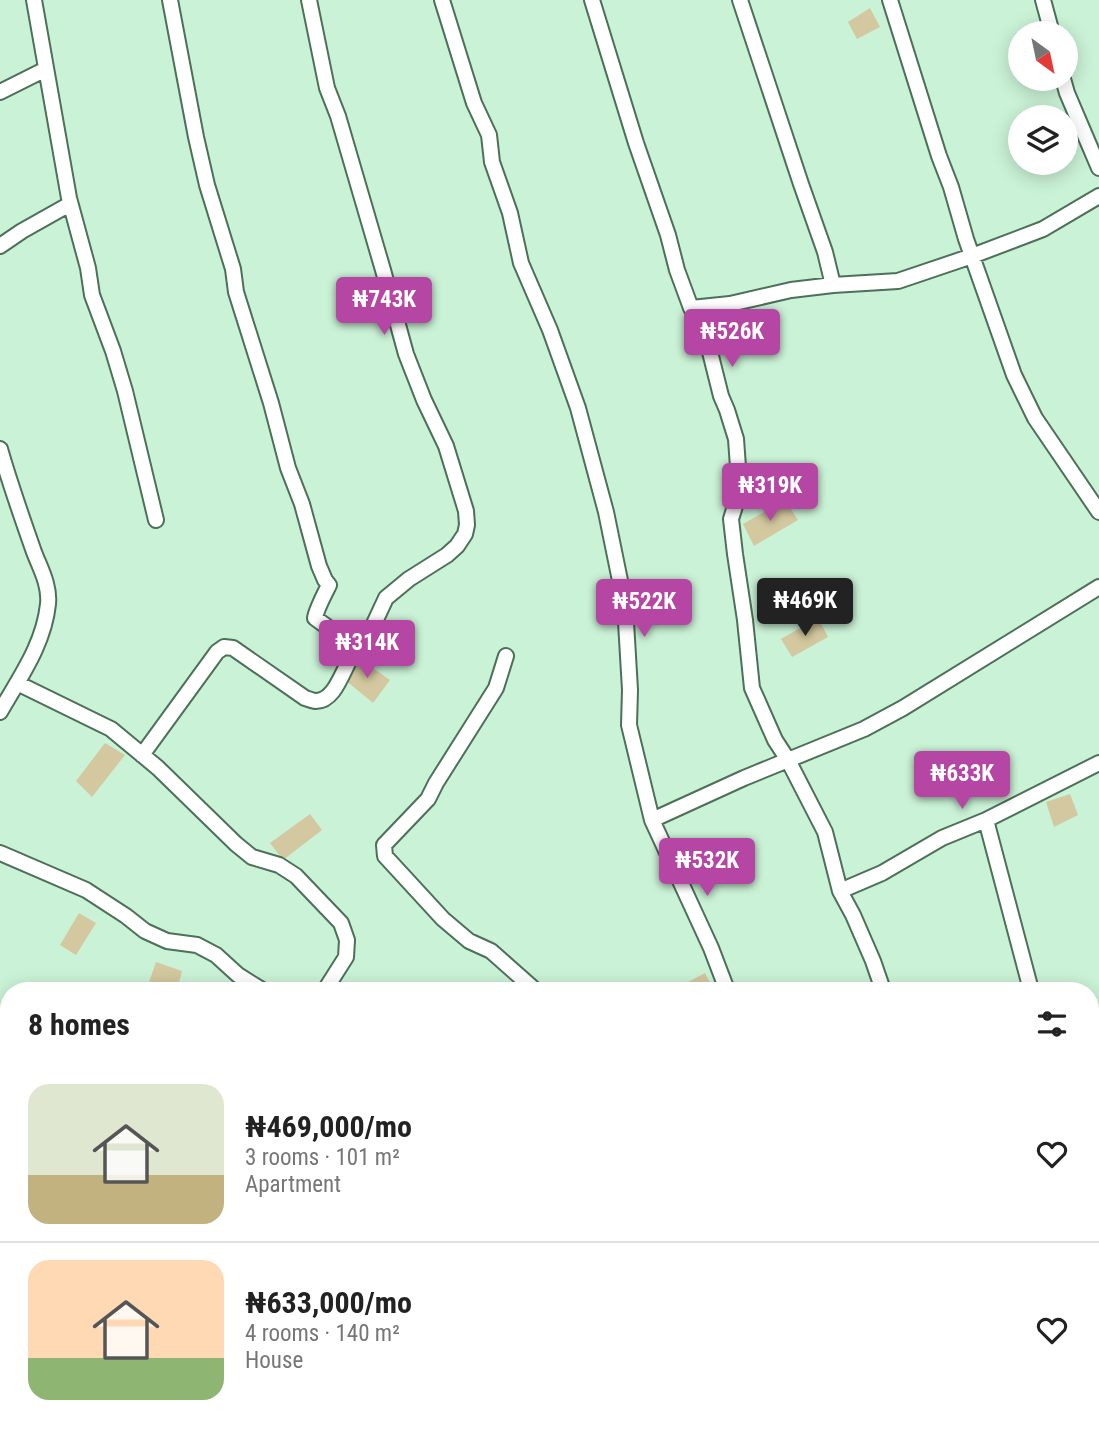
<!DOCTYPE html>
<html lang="en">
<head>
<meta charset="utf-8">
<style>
  body { margin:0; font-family:"Roboto Condensed",sans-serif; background:#f6f6f6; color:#222; height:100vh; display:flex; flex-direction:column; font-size:26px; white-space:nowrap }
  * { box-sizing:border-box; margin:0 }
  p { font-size:23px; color:#767676 }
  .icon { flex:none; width:38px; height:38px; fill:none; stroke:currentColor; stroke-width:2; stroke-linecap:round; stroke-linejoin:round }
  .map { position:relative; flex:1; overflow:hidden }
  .drawer { position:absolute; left:0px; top:982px; width:1099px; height:450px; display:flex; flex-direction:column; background:#fff; border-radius:28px 28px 0 0; box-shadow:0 4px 18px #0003 }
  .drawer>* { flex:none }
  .needle { width:46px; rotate:147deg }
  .controls { position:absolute; left:1008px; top:21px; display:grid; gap:14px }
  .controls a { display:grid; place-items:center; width:70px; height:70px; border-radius:50%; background:#fff; box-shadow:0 4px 18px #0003; font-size:35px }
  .price { position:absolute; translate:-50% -60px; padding:0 16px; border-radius:7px; background:#b646a4; color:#fff; font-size:23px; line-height:46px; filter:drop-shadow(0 2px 4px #0008) }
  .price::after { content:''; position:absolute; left:50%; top:42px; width:21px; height:16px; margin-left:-10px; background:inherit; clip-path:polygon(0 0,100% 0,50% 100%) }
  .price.selected { background:#222; color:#fff }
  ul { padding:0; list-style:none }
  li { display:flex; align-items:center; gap:21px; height:175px; padding:0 28px }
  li+li { border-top:2px solid #e0e0e0 }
  li span { display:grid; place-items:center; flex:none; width:196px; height:140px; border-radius:21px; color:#555 }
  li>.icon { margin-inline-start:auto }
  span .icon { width:84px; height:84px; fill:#fffc; stroke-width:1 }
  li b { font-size:30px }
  h2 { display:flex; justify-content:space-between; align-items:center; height:84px; padding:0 28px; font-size:30px }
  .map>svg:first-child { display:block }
  .building { fill:#d3c89f }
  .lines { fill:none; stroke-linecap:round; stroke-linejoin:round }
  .minor-casing { stroke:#4c7058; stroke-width:18 }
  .minor { stroke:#fff; stroke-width:14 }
</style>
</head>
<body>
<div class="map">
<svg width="1099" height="1430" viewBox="0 0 1099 1430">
  <rect width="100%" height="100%" fill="#caf2d6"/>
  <path class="building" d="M870,8L880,27L857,39L848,22Z
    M785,500L798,520L754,546L743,524Z
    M818,618L828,637L792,657L781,639Z
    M358,658L390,680L373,703L344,679Z
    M105,743L125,755L92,797L76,781Z
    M1070,794L1078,815L1054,827L1046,802Z
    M310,814L322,830L283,860L270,843Z
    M79,913L96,923L76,955L60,945Z
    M156,962L182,971L177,990H157L147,988Z
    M705,973L714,990H673Z
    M6,1264L9,1268V1296L0,1284V1268Z
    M257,1423H259L276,1430H255Z
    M939,1423H965L961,1430H957Z"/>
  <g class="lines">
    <g class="minor-casing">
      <path id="minor" d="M34,0L69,198L88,268L92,295L113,351L125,391L156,520
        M170,0L196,137L207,185L233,269L236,292L271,403L288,468L302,504L319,566L325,580L329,585C325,593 316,610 315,618L344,639L358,644
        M442,0L474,103L489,135L492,162L510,213L521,263L550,330L578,408L606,512L625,605L630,690L629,725L652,820L711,948L727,990
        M592,0L636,143L668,235L677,270L691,308L698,320L708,344L721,396L727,410L736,439L738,467L736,503L731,519L735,554L745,620L752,688L775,740L788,760L825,832L840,891L853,915L873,961L883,990
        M890,0L939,156L951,187L966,239L1014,375L1035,418L1099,512
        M1043,0L1052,33
        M1063,79L1067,93L1099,168
        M0,92L46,69
        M0,246L22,231L70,204
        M833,285L898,281L972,256L1043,229L1099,196
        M691,308L730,304L791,290L833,285L825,252L801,184L740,0
        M0,449C10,484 22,518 34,552C40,568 50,585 48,604C44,644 20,677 0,712
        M506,656L496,688L436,783L428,799L384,845L385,856L443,919L469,941L491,951L535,990
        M17,683L111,729L158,768L236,844L252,857L279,865L296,876L341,923L347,940L346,957L325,990
        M142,755L217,652L224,647L233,648L305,698C309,699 313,701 316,701C341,701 345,650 366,641L386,598L409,579L447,555L457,546L465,534L467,525L466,511L446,446L424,400L406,354L383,270L338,116L327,88L309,0
        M652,820L744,778L864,729L903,708L1099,587
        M986,820L1031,990
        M0,853L86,890L126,916L145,931L167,941L197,945L216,955L238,975L262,990
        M840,891L882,873L942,838L986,820L1099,763
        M306,1423L325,1430
        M722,1423L731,1430
        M353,1430L355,1423
        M539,1430L546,1423
        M847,1430L850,1423
        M1005,1430L1007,1423"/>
    </g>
    <use href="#minor" class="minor"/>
  </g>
</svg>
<div class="controls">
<a><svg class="needle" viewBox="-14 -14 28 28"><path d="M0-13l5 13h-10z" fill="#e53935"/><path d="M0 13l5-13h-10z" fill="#767676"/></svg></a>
<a><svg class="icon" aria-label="layers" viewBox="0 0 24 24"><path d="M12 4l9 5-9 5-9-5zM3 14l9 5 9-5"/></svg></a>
</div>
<b class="price" style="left:384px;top:337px">₦743K</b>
<b class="price" style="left:732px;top:369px">₦526K</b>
<b class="price" style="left:770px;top:523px">₦319K</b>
<b class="price selected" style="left:805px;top:638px">₦469K</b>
<b class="price" style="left:644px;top:639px">₦522K</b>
<b class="price" style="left:367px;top:680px">₦314K</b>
<b class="price" style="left:962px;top:811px">₦633K</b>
<b class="price" style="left:707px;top:898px">₦532K</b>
<section class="drawer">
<h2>8 homes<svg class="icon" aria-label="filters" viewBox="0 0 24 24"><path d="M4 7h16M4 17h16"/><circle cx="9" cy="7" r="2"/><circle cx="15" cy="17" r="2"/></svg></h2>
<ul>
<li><span style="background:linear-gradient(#dfe7d0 65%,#c2b280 0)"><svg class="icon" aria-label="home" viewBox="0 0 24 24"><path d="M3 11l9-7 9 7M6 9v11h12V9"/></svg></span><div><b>₦469,000/mo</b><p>3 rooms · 101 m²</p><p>Apartment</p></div><svg class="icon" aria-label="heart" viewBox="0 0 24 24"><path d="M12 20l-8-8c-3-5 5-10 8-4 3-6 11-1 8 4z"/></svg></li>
<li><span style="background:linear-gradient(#ffd9b3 70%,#8fb573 0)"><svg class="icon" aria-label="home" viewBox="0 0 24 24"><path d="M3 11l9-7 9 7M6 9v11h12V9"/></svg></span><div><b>₦633,000/mo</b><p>4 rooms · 140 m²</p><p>House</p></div><svg class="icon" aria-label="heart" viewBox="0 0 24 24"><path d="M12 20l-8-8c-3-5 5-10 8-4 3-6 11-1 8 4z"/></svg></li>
</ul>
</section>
</div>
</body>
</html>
